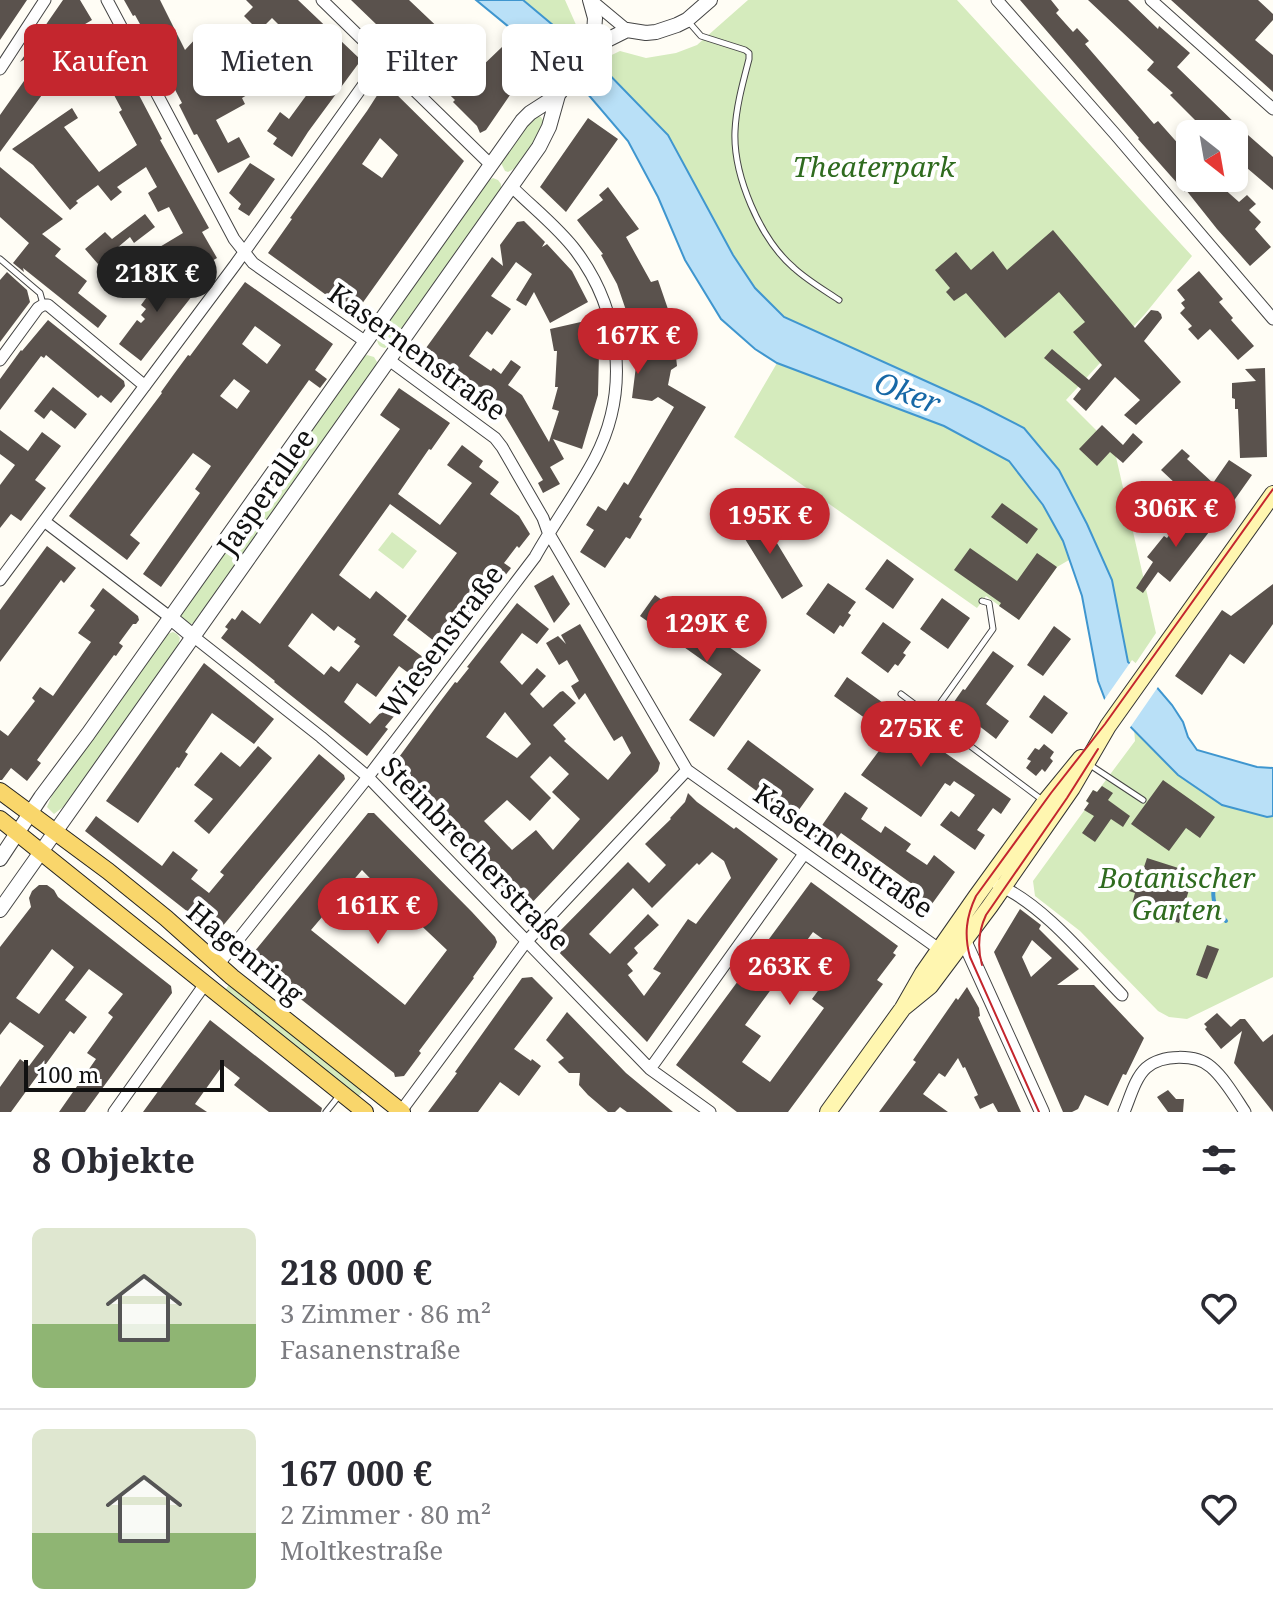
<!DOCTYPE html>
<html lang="de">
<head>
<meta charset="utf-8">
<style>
  body { margin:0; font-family:"Noto Serif",serif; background:#f7f7f7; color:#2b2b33; height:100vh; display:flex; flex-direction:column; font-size:30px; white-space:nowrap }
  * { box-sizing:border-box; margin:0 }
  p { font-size:26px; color:#7c7c81 }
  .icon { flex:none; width:44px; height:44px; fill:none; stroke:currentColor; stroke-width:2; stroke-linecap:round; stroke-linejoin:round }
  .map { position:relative; height:1112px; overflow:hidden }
  .panel { display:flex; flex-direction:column; background:#fff; flex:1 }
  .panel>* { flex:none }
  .hud { position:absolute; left:24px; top:24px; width:800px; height:72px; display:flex; gap:16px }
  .needle { width:52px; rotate:149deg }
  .tools { position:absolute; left:1176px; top:120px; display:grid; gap:16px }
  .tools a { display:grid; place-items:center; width:72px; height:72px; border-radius:12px; background:#fff; box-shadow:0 4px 12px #0003; font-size:40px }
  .scale { position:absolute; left:24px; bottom:20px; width:200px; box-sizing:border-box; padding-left:8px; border:4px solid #111; border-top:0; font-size:22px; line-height:28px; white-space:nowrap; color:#111; -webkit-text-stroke:6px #fff; paint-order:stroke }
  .price { position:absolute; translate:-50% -68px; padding:0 18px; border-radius:28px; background:#c4262e; color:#fff; font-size:26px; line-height:52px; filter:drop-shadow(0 2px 4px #0008) }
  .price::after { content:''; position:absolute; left:50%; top:48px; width:24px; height:18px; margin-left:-12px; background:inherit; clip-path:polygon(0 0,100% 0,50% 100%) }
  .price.active { background:#222; color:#fff }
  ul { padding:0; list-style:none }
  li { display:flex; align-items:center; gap:24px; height:200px; padding:0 32px }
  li+li { border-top:2px solid #e1e1e2 }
  li span { display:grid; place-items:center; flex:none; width:224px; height:160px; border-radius:12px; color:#555 }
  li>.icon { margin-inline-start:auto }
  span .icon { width:96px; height:96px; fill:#fffc; stroke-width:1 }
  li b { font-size:34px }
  h2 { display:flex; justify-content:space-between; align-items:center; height:96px; padding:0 32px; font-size:34px }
  .pill { padding:0 28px; border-radius:12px; background:#fff; box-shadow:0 4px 12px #0003; font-size:28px; line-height:72px }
  .pill.active { background:#c4262e; color:#fff }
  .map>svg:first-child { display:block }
  .green { fill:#d5ebbd }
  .water { fill:#b9e0f7; stroke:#3f96cf; stroke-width:2 }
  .pier { fill:#fffdf5 }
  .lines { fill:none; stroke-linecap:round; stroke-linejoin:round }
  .stream { stroke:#3f96cf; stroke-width:4 }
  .building { fill:#5a524d; fill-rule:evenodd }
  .service-casing { stroke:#444; stroke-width:7 }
  .minor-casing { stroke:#444; stroke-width:13 }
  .tertiary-casing { stroke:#444; stroke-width:16 }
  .secondary-casing { stroke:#333; stroke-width:18 }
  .primary-casing { stroke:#222; stroke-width:18 }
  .service { stroke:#fff; stroke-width:5 }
  .minor { stroke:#fff; stroke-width:11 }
  .tertiary { stroke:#fff; stroke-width:14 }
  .secondary { stroke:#fff6b0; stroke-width:16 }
  .primary { stroke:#f9d66b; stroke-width:16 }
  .tram { stroke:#c4262e; stroke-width:2 }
  .labels { text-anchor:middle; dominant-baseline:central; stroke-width:8; stroke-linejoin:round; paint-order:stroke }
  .park-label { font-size:28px; font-style:italic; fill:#2f6b1f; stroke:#fff }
  .street-label { font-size:28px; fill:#111; stroke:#fff }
  .water-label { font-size:30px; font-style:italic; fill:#1768a6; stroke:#fff }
</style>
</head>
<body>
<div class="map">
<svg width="1273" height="1112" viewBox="0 0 1273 1112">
  <rect width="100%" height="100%" fill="#fffdf5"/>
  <path class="green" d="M523,0H565L581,36L575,43Z
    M748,0H957L1192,256L1145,314L1066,400L1114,448L1156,633L1133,667L1128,662L1112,580L1087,524L1059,470L1025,429L981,406L784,317L755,288L733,255L666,134L597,62L620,51L646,58L676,53L697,45Z
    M538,116L541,117L544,122C537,137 524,166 508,172L505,171L501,163L503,158L522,131Z
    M493,178L498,180L501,184V190L393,342L385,348C379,347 377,344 377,337L486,182Z
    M367,355L374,357L377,362L375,369L196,622L188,625L181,619V613L361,358Z
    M777,363L944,426L1009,461L1043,505L1063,541L1069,560L1057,567L1019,620L986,596L977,608L734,437Z
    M392,532L417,551L403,569L378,550Z
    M173,632L177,634L180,638L178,646L67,804L54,814L47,807L52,795L165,635Z
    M1134,728L1178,775L1222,805L1267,817L1273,816V977L1187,1019L1169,1017L1158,1011L1080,931L1035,896L1033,881L1089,804L1086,801L1093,790L1097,792L1135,741Z
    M229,984L363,1091L358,1097L225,991Z"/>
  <path class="water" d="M476,0H523L597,62L668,135L733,255L755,288L784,317L981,406L1024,428L1059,470L1087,524L1112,580L1128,662L1154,684L1172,705L1183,722L1188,737L1197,750L1257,767L1273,768V816L1267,817L1222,805L1178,775L1106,702L1098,681L1082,596L1063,541L1043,505L1009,461L944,426L777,363L755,349L721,319L685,260L658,197L628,141L581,86Z"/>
  <path class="pier" d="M577,40L604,63L582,93L555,71Z
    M1132,660L1160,684L1129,729L1102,703Z"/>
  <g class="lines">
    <path class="stream" d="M1215,875C1212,893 1211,907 1226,921"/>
  </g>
  <path class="building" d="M0,0H27L0,40Z
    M63,0H80L92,20L20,62Z
    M124,0H160L185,50L198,36L213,60L219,56L222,62L225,60L230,69L244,61L259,88L242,98L245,104L216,120L228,143L239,137L250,157L218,173L197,134L194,135L179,105L182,103L158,57L135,15L133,16Z
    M246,0H298L361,60L308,132L292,157L273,144L277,138L267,131L280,112L289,119L308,93L285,77L296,61L282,47L291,37L272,18L259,31L244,16L253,7Z
    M351,0H409L448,37L447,38L478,70L502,47L524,70L525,73L486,130L480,133L477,126L453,102L455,100Z
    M1020,0H1051L1059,10L1056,13L1073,32L1077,28L1089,41L1085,44L1154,124L1158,121L1190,157V178H1212L1239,202L1247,195L1256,204L1249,210L1261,222L1255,229L1271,247L1250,266L1217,229L1186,190L1185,192L1138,139L1139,138Z
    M1088,0H1128L1158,29L1159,26L1190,53L1177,67L1240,128L1273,157V190L1234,157V134H1209L1170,95L1173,93L1147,70L1154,62Z
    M1171,0H1258L1273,14V20L1255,40L1273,55V92Z
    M107,34L162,139L160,140L209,228L202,232L217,258L196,270L187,252L166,264L153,251L183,233L169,207L158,212L148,193L157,187L146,167L117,187L122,192L111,201L98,185L76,201L78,203L70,210L33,165L12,149L72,108L78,118L64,127L99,172L137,145L119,112L122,110L98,65L82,74L71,54Z
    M31,71L33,74L35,73L50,84L0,152V115Z
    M385,83L464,161L354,315L268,253L292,219L290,218L367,111ZM380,138L398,155L382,178L362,164Z
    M588,118L618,139L566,212L540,187Z
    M250,163L275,179L249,216L238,209L241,204L229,193Z
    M0,167L63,219L42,234L61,249L55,256L87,281L78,293L107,316L98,328L23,268L24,272L13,263L29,243L0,217Z
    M608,187L639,229L626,237L651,282L658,280L669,312L671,311L677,366L671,370L668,385L706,407L639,517L642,519L630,539L626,537L605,568L580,552L594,530L586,525L598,506L606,511L624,482L628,485L674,407L658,397L652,401L632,398L637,358L633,359L630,322L617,284L601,255L603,254L577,220L603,200L599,195Z
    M145,214L155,227L134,243L130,237L98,264L85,249L105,232L112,239Z
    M524,221L545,242L542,247L547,244L572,271L588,302L550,323L534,292L526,306L516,300L532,274L516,262L491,296L511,309L492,335L487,331L469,356L491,371L493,368L501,374L511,360L521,367L508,385L522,395L549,442L559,411L552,409L558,387H555L557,351H554L550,329L594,319L599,353L598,395L582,449L553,439L564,459L550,467L560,484L543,493L538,483L543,480L504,414L501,419L418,359L492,257L503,266L500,245L517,222Z
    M1053,230L1135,328L1151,310L1158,311L1161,314L1162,318L1144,341L1181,382L1136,425L1124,415L1140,400L1115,377L1086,411L1073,399L1081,389L1044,358L1052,349L1089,380L1102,365L1073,332L1085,322L1059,292L1005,338L966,293L954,301L946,292L950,288L935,270L956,252L971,270L993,251L1007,270Z
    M167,270L196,291L141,361L119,344L137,320L141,323L145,319L141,315L146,309L141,305Z
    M1199,271L1223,299L1219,302L1233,318L1231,320L1254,346L1238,360L1210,329L1198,340L1188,329L1192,326L1180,313L1185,308L1181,303L1185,300L1177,290Z
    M7,272L27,290L30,302L0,342V280Z
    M245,282L333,344L315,370L327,379L320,388L309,380L161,587L143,574L200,493L195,489L211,466L193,453L130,535L140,543L127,560L69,516L162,393L161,392L174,374L188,355L190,356ZM255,326L281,345L267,364L242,344ZM234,379L250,391L237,409L220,396Z
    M48,320L124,381L125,386L111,403L101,395L98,398L46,355L44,358L41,356L0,410V379L21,350L22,351Z
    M1265,368L1267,457L1240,458L1238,409H1235V399L1232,398V383L1256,381L1245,369Z
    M53,387L87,414L75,429L51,410L44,419L34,411Z
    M399,388L450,423L431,450L429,449L398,494L440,525L472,483L447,465L462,445L483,461L479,467L499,482L490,494L519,516L530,534L519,548L517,546L504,563L511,568L447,651L407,620L457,553L390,504L339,575L370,599L376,591L407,616L393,635L435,666L422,683L399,666L376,697L357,683L344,702L370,724L392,700L401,708L385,727L388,729L367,756L274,682L275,681L221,638L228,629L225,627L232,618L235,620L242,610L260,624L400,429L380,415ZM312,613L334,631L338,626L356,639L354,642L360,646L339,672L331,666L324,675L288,646Z
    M1102,425L1123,445L1133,433L1143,442L1123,463L1110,452L1097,466L1079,449Z
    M0,430L28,451L42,432L61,446L35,480L46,488L21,521L11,514L0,528V485L15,465L0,454Z
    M1182,449L1190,456L1187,459L1213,483L1229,460L1252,475L1228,509L1202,490L1192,499L1161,470Z
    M1002,503L1038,529L1027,544L991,517Z
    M1190,509L1213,527L1170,582L1158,572L1143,593L1136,588L1153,562L1147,557L1164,536L1167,538Z
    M758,512L803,586L782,599L737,526Z
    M47,546L76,568L64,583L61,580L0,662V610Z
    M970,548L1017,581L1037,553L1057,567L1019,620L999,606L1001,603L954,570Z
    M887,559L914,579L893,609L865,589Z
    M553,575L570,604L554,623L534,586Z
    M828,583L856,602L848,613L851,615L843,627L840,625L834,634L806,614Z
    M1273,584V624L1244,664L1230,654L1202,695L1175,676L1222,610L1231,616Z
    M103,588L138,616L139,620L136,624H133L119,643L123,646L116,656L114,655L37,760L41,763L27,781L11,768L2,780H0V730L8,736L35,701L32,698L40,687L53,696L91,642L78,633L95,610L90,606Z
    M655,595L715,638L718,634L727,640L725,644L761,670L714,737L689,720L722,674L640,616Z
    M942,598L970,618L948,649L920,629Z
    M517,603L549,629L537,644L522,633L500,662L522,685L537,668L546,676L530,694L543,708L560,692L563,691L576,703L553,725L566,739L564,741L608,780L631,753L622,736L614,741L585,693L579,700L571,686L579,681L567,660L559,665L546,643L558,636L566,644L561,635L580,624L660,763L658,771L525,910L458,842L457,843L432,818L433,816L388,772L436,707L455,682L457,683L469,668L467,667ZM505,712L531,744L517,758L486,737ZM550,756L569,774L552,792L580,819L553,850L536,830L512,850L484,821L507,800L530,821L551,798L530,777Z
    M883,622L911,642L903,653L906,655L898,666L895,664L888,673L861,653Z
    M1054,626L1071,639L1043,676L1027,665Z
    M993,651L1014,666L986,704L1009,721L996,739L974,722L971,725L949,709L963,689L965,690Z
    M204,663L274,719L254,744L212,713L185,752L188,754L179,768L177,767L138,823L106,801Z
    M847,677L900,715L897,719L1011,799L1001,814L993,808L977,830L985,835L975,850L940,825L951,811L959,817L975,795L954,781L950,786L945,783L921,817L861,775L890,736L834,696Z
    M1044,695L1068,713L1052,734L1029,717Z
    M748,740L814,789L793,818L727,769Z
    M1044,744L1054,752L1050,758L1053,761L1045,772L1042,769L1036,776L1026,768L1031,761L1027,759L1035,748L1039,750Z
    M258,746L272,758L209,834L194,821L213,799L194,785L221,752L240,767Z
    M319,754L344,775L345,779L216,934L85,831L96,816L162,866L173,851L198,870L191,879L209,893L224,875L220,872Z
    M1163,780L1215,817L1200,838L1186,828L1169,851L1131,824Z
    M1102,786L1113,793L1108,800L1130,816L1123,827L1111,819L1095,842L1082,833L1094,816L1084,810L1089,803L1086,801L1093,790L1097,792Z
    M845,792L868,808L861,819L881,833L885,826L911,844L906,851L927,865L934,855L955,872L924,915L908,903L919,889L841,833L830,848L814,837Z
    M688,793L697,802L734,829L736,827L778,859L647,1042L549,942L628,862L649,883L666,865L645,844L671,819L670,818L685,802ZM712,852L724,861L731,878L696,924L688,919L653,969L661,973L644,996L628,975L633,971L627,964L638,953L634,948L659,925L648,914L610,954L589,934L633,888L652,908L697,863L699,865Z
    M368,813H374L472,912L495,937L497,942L495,947L473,977L474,978L419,1051L421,1053L404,1076L395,1077L394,1073L249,958ZM362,870L390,899L397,892L415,910L410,915L447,950L405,1005L311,930Z
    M1147,858L1194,873L1179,923L1131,908L1135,893L1129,891L1135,871L1142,873Z
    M811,882L898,946L893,953L896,955L877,980L883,984L788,1112H737L676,1065ZM813,932L845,955L841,960L844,962L827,987L823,984L812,999L824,1008L770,1082L742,1062L761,1036L745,1025Z
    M39,885H47L54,890L58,897L171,986L172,993L85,1112H59L96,1059L87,1053L113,1017L108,1013L123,994L89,969L65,1000L87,1017L74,1034L70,1031L11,1112H0V1087L20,1059L29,1066L44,1046L10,1022L0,1035V947L31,907L29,898L32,891ZM52,949L74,967L39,1014L16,998Z
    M1020,909L1041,925L1039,929L1079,969L1057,985H1094L1144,1038L1126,1075L1123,1074L1108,1106L1085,1095L1078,1109L1072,1112H1063L994,952ZM1032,940L1052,958L1031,977L1022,957Z
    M1207,945L1219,949L1207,979L1196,975Z
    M532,977L553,998L514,1049L531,1061L532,1059L541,1066L519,1096L500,1082L478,1112H428L457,1073L455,1072L522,978Z
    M967,987L979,1008L980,1016L978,1017L1021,1112H998L993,1103L980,1109L974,1097L978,1095L965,1067L963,1068L958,1058L945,1077L939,1073L923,1094L948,1112H879L916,1062L913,1060L956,998L958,1000Z
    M567,1012L626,1073L673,1112H627L620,1107L615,1112H608L588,1095L579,1085L580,1073H569L558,1062L564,1058L546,1040Z
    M1217,1013L1231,1027L1240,1019H1245L1263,1042L1273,1034V1112L1234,1063L1242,1031L1221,1049L1205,1029L1207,1027L1204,1024Z
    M210,1020L322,1108L321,1112H269L234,1085L240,1078L223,1065L195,1104L207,1112H143Z
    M1168,1090L1176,1099H1184L1183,1112H1168L1157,1097Z"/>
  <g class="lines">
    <g class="service-casing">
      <path id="service" d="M687,20L701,36L745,50L749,53V59C743,82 736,107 735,131C733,175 760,239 794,268C807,280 824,290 839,300
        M0,259L40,293L43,304
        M901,694L1041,799
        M931,716L993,629L989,603L982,601
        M1090,765L1143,800
        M326,1112L338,1097"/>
    </g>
    <g class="minor-casing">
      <path id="minor" d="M107,0L234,239L253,263L366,342
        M322,0L491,165
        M591,0L627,30
        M997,0L1115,134L1273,319
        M1151,0L1273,109
        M0,69L45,0
        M0,360L38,308L43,305H48L145,386
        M389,360L495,438L502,447L543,518L548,532L687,770L939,949
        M44,521L171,618
        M0,580L235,265L382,59
        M194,637L321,737L368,777L650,1069L710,1112
        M998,885C1043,904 1088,960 1122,995
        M218,965L368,777L535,557C554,523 577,492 595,458C630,391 621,311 576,251C558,227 533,208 511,186
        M650,1069L804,854
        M401,1111L526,942L687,770
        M114,1112L205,984
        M1124,1112C1130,1098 1135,1078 1146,1068C1162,1054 1196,1054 1211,1067C1225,1079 1235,1097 1245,1112"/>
    </g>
    <g class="tertiary-casing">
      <path id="tertiary" d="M590,0L595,18L593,47
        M171,618L194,637
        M0,859L41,797L88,734L522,121L530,113L558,95L593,47L627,30L646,33L656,32L677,25L687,20L710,0
        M0,910L539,147L549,127L558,95
        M961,934L1042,1112"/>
    </g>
    <g class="secondary-casing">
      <path id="secondary" d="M903,1008L930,986L990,906L1072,788L1108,726L1273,494
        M828,1112L903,1008L923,973L976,897L1045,802L1081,758"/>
    </g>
    <g class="primary-casing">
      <path id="primary" d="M0,791L108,871L166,918L232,977L402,1112
        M0,819L365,1112"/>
    </g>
    <use href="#service" class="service"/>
    <use href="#minor" class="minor"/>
    <use href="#tertiary" class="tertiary"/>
    <use href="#secondary" class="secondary"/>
    <use href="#primary" class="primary"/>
    <path class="tram" d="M982,965C977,947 978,932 986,915L1067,798L1098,749
      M1039,1112L970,957C964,935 966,917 976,896L1051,793L1105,724L1273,489"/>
  </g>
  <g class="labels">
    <g class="park-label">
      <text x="874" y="166">Theaterpark</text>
      <text x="1177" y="877">Botanischer<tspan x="1177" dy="32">Garten</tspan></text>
    </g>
    <g class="street-label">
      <text transform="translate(418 351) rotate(36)">Kasernenstraße</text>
      <text transform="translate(265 491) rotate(-55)">Jasperallee</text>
      <text transform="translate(441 641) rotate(-53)">Wiesenstraße</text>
      <text transform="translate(844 850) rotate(35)">Kasernenstraße</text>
      <text transform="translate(476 853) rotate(46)">Steinbrecherstraße</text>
      <text transform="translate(246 952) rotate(40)">Hagenring</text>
    </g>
    <g class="water-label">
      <text transform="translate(908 392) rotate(21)">Oker</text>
    </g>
  </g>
</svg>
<div class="tools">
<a><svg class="needle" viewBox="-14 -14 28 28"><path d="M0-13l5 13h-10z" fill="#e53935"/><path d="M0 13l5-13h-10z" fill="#7c7c81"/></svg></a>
</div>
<div class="scale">100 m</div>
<b class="price active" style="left:157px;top:314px">218K €</b>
<b class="price" style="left:638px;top:376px">167K €</b>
<b class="price" style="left:1176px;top:549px">306K €</b>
<b class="price" style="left:770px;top:556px">195K €</b>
<b class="price" style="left:707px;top:664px">129K €</b>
<b class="price" style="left:921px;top:769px">275K €</b>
<b class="price" style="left:378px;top:946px">161K €</b>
<b class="price" style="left:790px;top:1007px">263K €</b>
<div class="hud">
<a class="pill active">Kaufen</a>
<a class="pill">Mieten</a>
<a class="pill">Filter</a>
<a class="pill">Neu</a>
</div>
</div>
<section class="panel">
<h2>8 Objekte<svg class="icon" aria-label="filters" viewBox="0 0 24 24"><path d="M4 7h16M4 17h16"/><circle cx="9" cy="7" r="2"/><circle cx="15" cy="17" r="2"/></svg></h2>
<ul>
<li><span style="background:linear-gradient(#dfe7d0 60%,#8fb573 0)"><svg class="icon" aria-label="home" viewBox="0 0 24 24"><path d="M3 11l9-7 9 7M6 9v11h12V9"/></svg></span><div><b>218 000 €</b><p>3 Zimmer · 86 m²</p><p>Fasanenstraße</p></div><svg class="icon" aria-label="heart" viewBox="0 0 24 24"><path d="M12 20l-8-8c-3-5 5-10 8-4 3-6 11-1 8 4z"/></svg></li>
<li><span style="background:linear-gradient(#dfe7d0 65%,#8fb573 0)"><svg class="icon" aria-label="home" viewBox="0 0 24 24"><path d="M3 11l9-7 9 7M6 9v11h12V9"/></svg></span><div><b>167 000 €</b><p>2 Zimmer · 80 m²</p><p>Moltkestraße</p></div><svg class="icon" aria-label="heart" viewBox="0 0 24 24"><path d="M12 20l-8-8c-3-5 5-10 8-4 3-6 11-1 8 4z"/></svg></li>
</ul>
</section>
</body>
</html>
